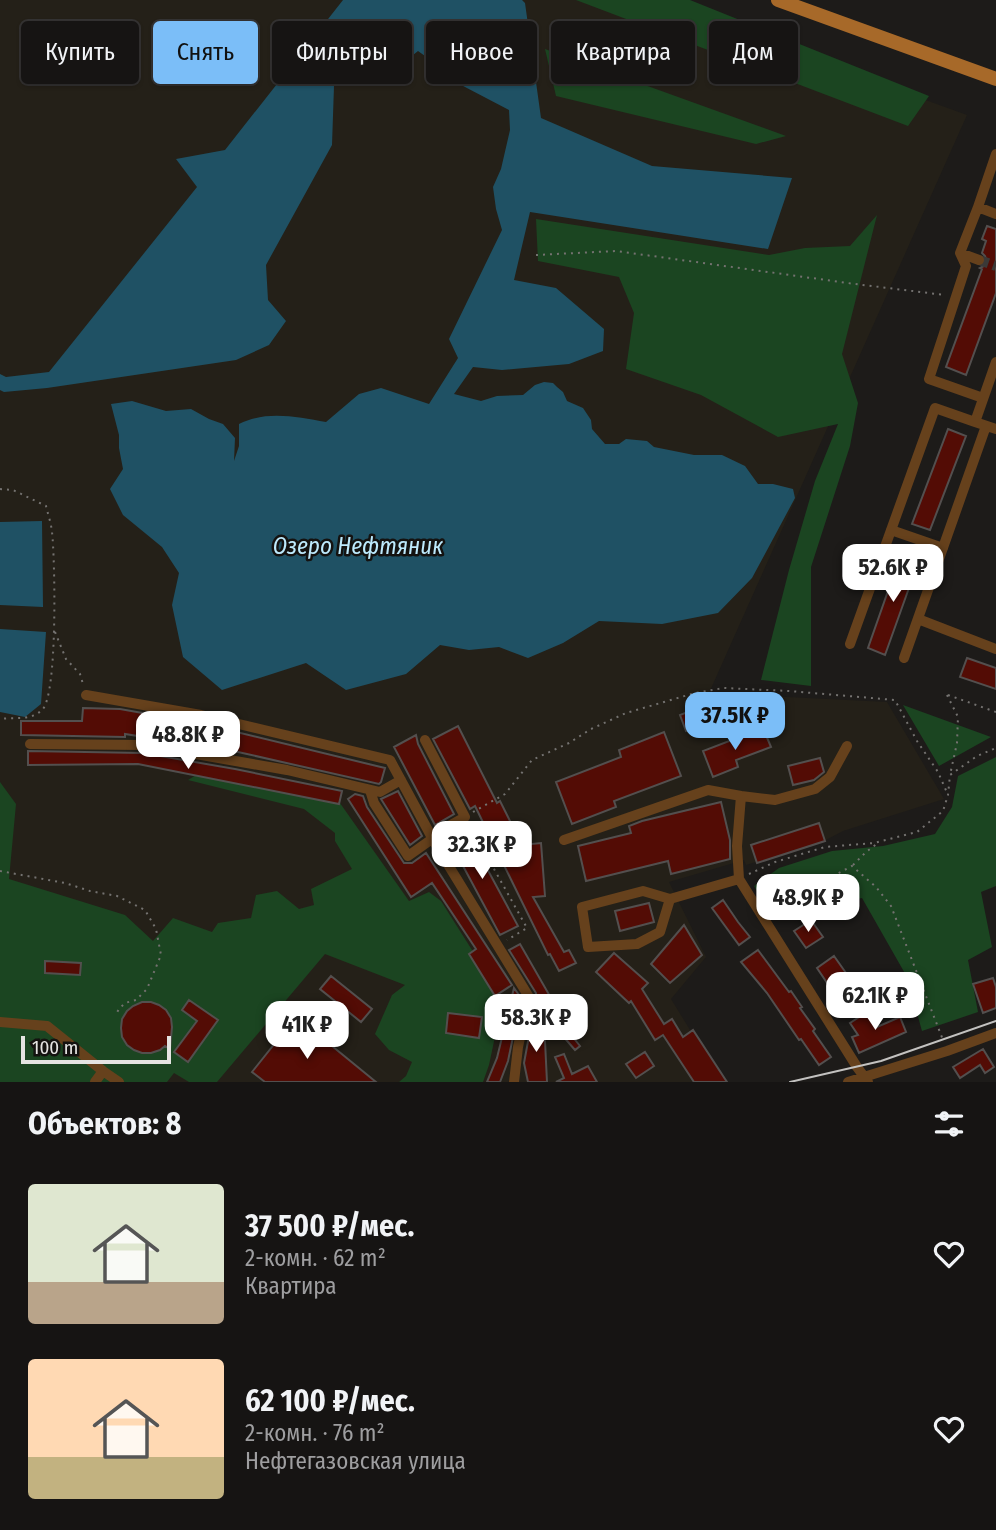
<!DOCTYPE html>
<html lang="ru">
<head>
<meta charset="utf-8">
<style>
  body { margin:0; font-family:"Fira Sans Condensed",sans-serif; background:#1f1d1c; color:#f1f3f6; height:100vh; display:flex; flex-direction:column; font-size:26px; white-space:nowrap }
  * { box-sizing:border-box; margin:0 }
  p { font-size:23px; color:#9e9ea0 }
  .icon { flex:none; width:38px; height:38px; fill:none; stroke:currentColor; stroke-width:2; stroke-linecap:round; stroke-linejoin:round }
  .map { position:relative; height:1082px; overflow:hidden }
  .details { display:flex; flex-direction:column; background:#161413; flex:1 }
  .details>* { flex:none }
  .top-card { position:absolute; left:21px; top:21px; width:956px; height:63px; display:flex; gap:14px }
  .scale { position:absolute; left:21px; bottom:18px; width:150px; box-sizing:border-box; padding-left:7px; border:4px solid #e5e4e2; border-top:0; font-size:19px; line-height:24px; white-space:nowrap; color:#e5e4e2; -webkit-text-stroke:5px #141210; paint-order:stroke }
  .price { position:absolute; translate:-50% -60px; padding:0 16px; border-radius:14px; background:#fff; color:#222; font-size:23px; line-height:46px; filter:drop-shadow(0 2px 4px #0008) }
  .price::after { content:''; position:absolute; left:50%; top:42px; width:21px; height:16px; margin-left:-10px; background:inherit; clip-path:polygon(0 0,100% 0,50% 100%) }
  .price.selected { background:#7bbef8; color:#111 }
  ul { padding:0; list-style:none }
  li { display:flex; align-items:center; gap:21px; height:175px; padding:0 28px }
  li span { display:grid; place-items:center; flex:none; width:196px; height:140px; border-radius:7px; color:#555 }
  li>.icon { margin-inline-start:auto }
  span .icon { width:84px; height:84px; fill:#fffc; stroke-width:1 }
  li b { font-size:30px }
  h2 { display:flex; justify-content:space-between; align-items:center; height:84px; padding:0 28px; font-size:30px }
  .chip { padding:0 24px; border-radius:7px; background:#161413; box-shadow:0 2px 5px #0004,0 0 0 2px #353333; font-size:24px; line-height:63px }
  .chip.selected { background:#7bbef8; color:#111 }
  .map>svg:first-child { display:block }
  .built { fill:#242018 }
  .green { fill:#1b4521 }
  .water { fill:#1f5164 }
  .building { fill:#530c05; stroke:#534f4e; stroke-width:2 }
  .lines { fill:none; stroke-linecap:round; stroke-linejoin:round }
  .minor-tunnel { stroke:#3b3937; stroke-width:10; stroke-dasharray:10 5; stroke-linecap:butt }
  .path { stroke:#747270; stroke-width:2; stroke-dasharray:2 5; stroke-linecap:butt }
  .minor { stroke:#66411c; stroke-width:10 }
  .major { stroke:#a76929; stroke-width:14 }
  .tram { stroke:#c3c2c0; stroke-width:2 }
  .labels { text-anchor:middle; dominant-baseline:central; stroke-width:5; stroke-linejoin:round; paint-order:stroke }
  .water-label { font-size:23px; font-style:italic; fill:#bdeafd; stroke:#141210 }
</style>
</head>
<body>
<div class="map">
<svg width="996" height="1082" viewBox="0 0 996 1082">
  <rect width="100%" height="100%" fill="#1d1b19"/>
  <path class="built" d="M0,0H650L967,115L709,693L887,702L944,799L843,831L822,842L746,865L744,860L669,882L706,957L671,999L722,1082H0Z"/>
  <path class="green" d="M576,0H690L929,96L908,126Z
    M545,49L786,136L756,144L556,96Z
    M877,215L842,354L858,403L850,446L811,567V686L761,680L789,570L815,481L838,424L778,437L701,395L626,369L634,313L619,277L538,261L536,219L769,255L805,248L850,246Z
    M903,705L991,737L939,766Z
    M996,757V886L981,892L992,947L968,960L978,1012L922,1031L907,977L862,898L771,917L754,886L779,868L832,851L883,846L935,834L952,807L958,776Z
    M206,769L335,796L409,901L429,892L441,901L503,999L489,1065L483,1082H399L406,1076L412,1062L389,1050L375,1034L392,995L405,985L325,954L217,1082H189L174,1073L167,1082H0V782L16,804L9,879L125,915L153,941L173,918L212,932L218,923L251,918L256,895L277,891L299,909L314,905L311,889L352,869L335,841V833L304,809L188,780Z"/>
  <path class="water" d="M343,0H522L525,3L541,118L652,166L792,178L768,249L530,212L514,280L556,288L604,329L603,351L569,364L502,370L473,367L454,394L481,401L497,396L523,395L535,385L544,382L553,383L557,387L563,392L567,401L583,408L591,420L592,429L605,444H619L626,439L647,441L654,447L694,455H722L745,466L758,484H773L793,489L795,498L752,578L718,613L662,624L599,621L563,643L528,658L499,647L469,650L440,645L406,674L346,690L306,663L222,690L183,657L172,605L179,573L162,547L123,515L110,489L123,469L119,448V435L111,404L132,401L166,411L191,409L209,419L223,424L235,438L234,461L239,446V424C267,410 297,417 326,422L359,394L381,388L429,404L458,358L449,339L502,230L496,209L493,187L501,169L510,130L509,110L444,76L432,61L418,51L397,68L357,64L334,86L332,145L266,265L268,300L286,321L269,345L236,360L47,388L4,392L0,390V374L6,377L49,372L197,187L176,159L225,150Z
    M42,521L43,607L0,605V522Z
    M0,629L46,632L41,704L25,717L0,712Z"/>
  <path class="building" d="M987,226L996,229V293L966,375L946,367L982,269L980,268L984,266L987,262L985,256L982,253L986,241L982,239Z
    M948,429L966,436L930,530L912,524Z
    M901,554L919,560L885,655L868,648Z
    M967,658L996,668V689L960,677Z
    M715,701L721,717L686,731L680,715Z
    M83,708L120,709L199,723L385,768L381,782L379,784L238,752L125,734V737L21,735V721H82Z
    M458,726L497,803L500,801L522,845L541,843L545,896L533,897L564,952L569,950L576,963L559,971L550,954L548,955L475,806L470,809L433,739Z
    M763,728L771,747L736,760L738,767L713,777L703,751Z
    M664,732L681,776L614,801L616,807L572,824L556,782L621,757L619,750Z
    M416,735L418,744L454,814L435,825L394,747Z
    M28,751L143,753L235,769L342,791L339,804L138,764L28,765Z
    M820,758L824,772L814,780L793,785L788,766Z
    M398,791L422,836L410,845L381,799Z
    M355,794L363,796L367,807L404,863H412L426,853L512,985L495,996L469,954L476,949L432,883L411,897L348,799Z
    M721,802L730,840V859L671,874L668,861L586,881L578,846L631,833L629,826L642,821Z
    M819,823L825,841L757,863L751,845Z
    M464,826L518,926L500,935L447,836Z
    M723,900L738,922L750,937L739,945L712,908Z
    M649,903L654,922L620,931L615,911Z
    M811,920L823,937L806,948L794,931Z
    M684,925L702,955L670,983L651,964Z
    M520,944L563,1019L560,1021L580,1046L575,1050L550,1021V1024L536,1001V993L509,950Z
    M758,950L789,992L791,991L802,1007L800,1008L815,1029L813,1031L831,1057L819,1065L801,1039L799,1040L767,993L741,962Z
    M614,953L648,983L642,989L664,1024L672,1019L683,1037L693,1030L727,1082H694L663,1035L655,1040L631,1001L629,1003L596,972Z
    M834,956L858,990L840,1002L817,968Z
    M45,961L81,963L80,975L45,973Z
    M331,976L372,1009L361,1022L320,989Z
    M993,978L996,987V1008L983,1013L973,984Z
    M514,988L521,998L508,1061L500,1082H487L497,1058Z
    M189,1000L218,1020L188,1062L174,1052L197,1021L182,1010Z
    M142,1002H151L159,1005L166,1010L171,1018L172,1027L170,1049L165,1046L160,1050L151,1053H142L134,1050L127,1045L122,1037L121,1028L122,1019L127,1011L133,1006Z
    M867,1012L877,1027L900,1017L906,1032L859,1053L852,1037L858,1035L850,1023Z
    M448,1013L482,1017L479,1038L446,1033Z
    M299,1019L376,1082H265L252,1072L276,1042L278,1044Z
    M532,1020L544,1021L547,1082H528L524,1063Z
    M983,1049L994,1067L985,1073L980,1065L960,1078L953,1067Z
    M645,1052L654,1066L636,1078L626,1064Z
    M564,1054L572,1074L588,1066L597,1082H556L564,1078L555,1057Z"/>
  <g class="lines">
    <path class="minor-tunnel" d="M979,260L996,266"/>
    <path class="path" d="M536,255L616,251L855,284L945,295
      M0,489L13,490L46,506C48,514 51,523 52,532C55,558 58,696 42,710C31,721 14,717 0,719
      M55,632L66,659L80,674L83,684
      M947,695L958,717L957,743L950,775
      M948,695L996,712
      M473,812L505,794L532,760L569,743L591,729L626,713L695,693L724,688L789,691L895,700L917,741L938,772L948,795
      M470,826L527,928L507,940
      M853,865L866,852L878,843
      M0,871L65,883L90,891L117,896L145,910L156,929L161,955L147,989L136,1000L125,1003L119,1009L115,1016
      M749,874L775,862L825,847L874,843L917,832L943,811L948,795L950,775L977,756L996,748
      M778,919L797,898L816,885L852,866L876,887L891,906L943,1040"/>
    <path class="minor" d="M978,207L996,214
      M960,253L979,260
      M996,362L975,422L996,429
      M983,398L929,379L966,266L960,253L978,207L996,154
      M891,530L943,548
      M918,619L996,649
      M850,644L935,408L975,422
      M904,658L986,426
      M86,695L201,715L390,760L436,845L529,997L518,1047L514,1082
      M30,744L144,745L287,770L380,792L401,780
      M847,746L830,777L815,789L775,800L741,796L737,846L739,879L857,1067L868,1082
      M370,790L374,803L408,856L432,839L438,832L465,817L425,740
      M564,840L708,790L741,796
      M670,899L660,932L637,944L588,947L582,907L643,891L670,899L739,879
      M0,1022L47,1026L103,1071
      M95,1082L103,1071L119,1082
      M848,1082L947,1051L996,1033"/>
    <path class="major" d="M778,0L996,79"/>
    <path class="tram" d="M790,1082L881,1061L996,1021"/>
  </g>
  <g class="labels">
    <g class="water-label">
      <text x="358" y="546">Озеро Нефтяник</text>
    </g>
  </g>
</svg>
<div class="scale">100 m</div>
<b class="price" style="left:893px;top:604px">52.6K ₽</b>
<b class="price selected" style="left:735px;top:752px">37.5K ₽</b>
<b class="price" style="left:188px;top:771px">48.8K ₽</b>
<b class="price" style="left:482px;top:881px">32.3K ₽</b>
<b class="price" style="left:808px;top:934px">48.9K ₽</b>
<b class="price" style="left:875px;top:1032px">62.1K ₽</b>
<b class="price" style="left:536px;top:1054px">58.3K ₽</b>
<b class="price" style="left:307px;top:1061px">41K ₽</b>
<div class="top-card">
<a class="chip">Купить</a>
<a class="chip selected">Снять</a>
<a class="chip">Фильтры</a>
<a class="chip">Новое</a>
<a class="chip">Квартира</a>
<a class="chip">Дом</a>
</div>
</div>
<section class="details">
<h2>Объектов: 8<svg class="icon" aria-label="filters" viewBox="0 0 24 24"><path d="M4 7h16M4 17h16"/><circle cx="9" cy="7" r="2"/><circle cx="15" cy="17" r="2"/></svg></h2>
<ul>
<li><span style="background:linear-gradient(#dfe7d0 70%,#b9a48a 0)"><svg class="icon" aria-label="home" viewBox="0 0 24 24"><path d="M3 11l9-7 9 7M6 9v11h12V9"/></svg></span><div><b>37 500 ₽/мес.</b><p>2-комн. · 62 m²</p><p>Квартира</p></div><svg class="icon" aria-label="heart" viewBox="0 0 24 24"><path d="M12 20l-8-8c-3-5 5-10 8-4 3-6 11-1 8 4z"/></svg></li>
<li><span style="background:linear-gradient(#ffd9b3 70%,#c2b280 0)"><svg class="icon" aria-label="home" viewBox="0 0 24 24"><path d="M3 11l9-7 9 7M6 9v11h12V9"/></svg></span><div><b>62 100 ₽/мес.</b><p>2-комн. · 76 m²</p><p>Нефтегазовская улица</p></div><svg class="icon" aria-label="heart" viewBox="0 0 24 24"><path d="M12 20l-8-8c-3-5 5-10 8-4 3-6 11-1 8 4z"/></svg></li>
</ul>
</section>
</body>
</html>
